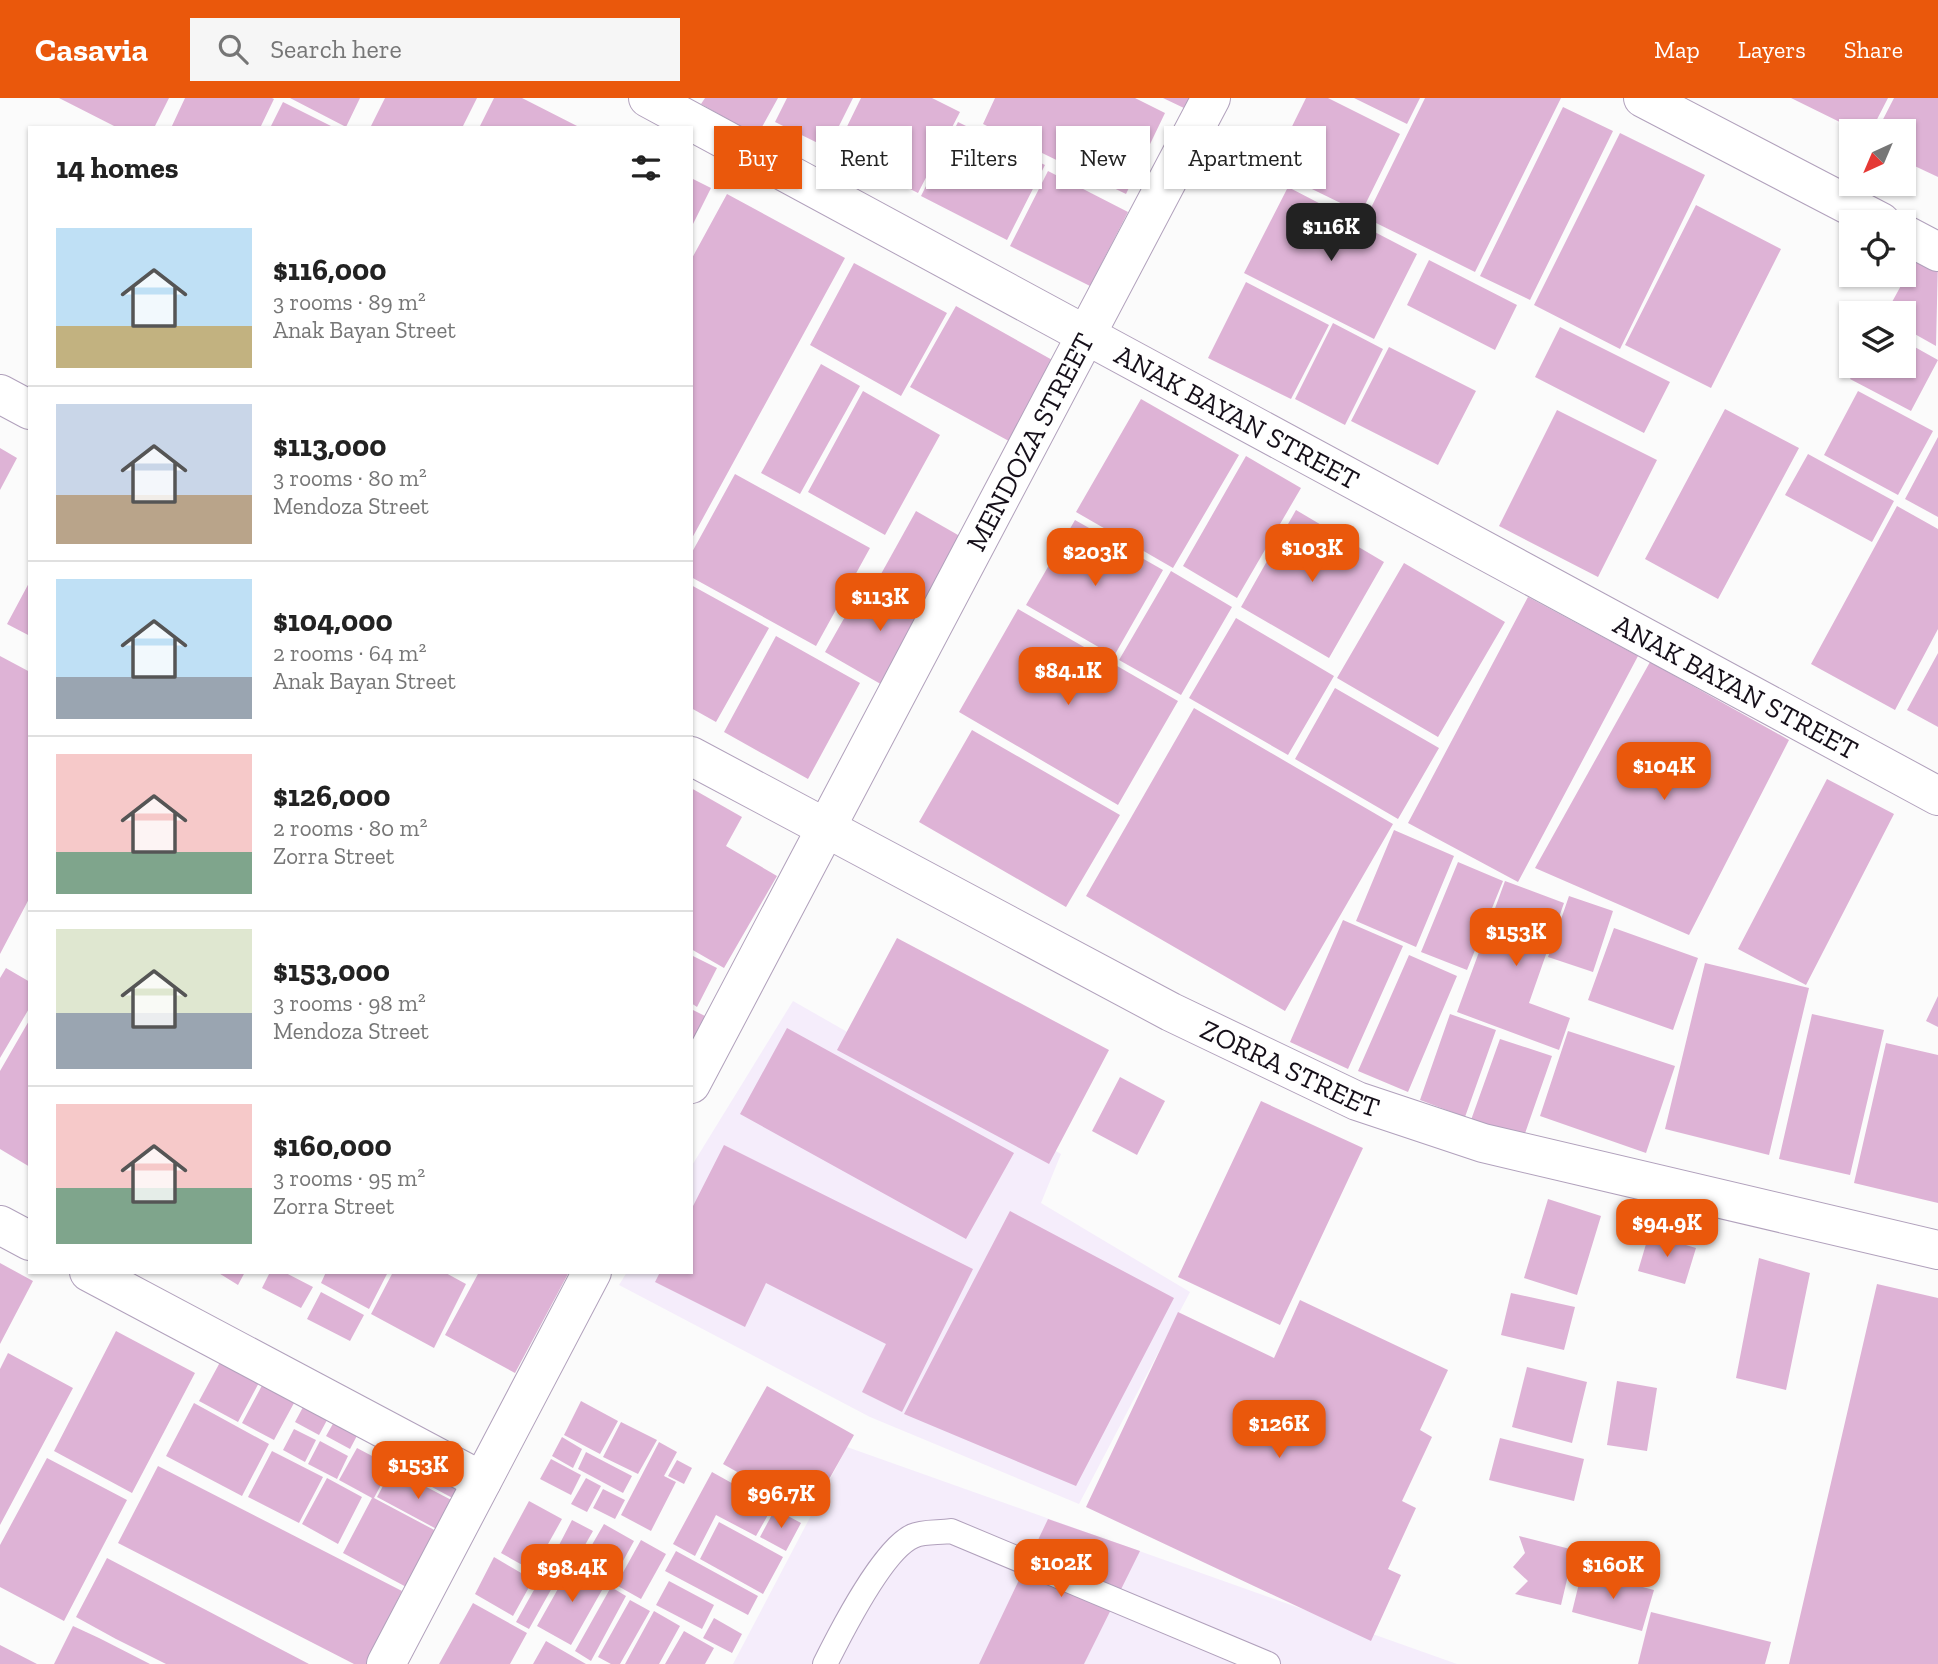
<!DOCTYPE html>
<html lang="en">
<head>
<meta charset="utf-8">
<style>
  body { margin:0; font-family:"Zilla Slab",serif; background:#f6f6f6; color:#222; height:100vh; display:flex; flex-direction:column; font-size:26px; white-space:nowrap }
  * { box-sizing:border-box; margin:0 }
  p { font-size:23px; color:#767676 }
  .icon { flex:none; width:38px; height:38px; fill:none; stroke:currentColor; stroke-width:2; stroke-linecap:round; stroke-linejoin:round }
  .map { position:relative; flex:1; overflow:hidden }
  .details { position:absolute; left:28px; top:28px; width:665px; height:1148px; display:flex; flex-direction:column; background:#fff; border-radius:0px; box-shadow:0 2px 5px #0004 }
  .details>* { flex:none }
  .hud { position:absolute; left:714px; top:28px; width:665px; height:63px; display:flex; gap:14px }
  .needle { width:46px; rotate:224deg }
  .tools { position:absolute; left:1839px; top:21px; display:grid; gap:14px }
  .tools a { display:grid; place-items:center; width:77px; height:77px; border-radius:0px; background:#fff; box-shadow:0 2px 5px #0004; font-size:35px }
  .price { position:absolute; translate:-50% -60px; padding:0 16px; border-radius:14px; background:#ea580c; color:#fff; font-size:23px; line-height:46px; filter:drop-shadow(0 2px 4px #0008) }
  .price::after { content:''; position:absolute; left:50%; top:42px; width:21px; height:16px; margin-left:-10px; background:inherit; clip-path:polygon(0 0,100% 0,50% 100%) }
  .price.selected { background:#222; color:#fff }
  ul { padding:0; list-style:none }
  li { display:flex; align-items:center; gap:21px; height:175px; padding:0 28px }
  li+li { border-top:2px solid #e0e0e0 }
  li span { display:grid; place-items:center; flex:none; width:196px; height:140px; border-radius:0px; color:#555 }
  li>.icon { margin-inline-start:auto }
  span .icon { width:84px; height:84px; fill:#fffc; stroke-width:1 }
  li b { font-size:30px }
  h2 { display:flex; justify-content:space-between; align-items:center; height:84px; padding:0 28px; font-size:30px }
  .tag { padding:0 24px; border-radius:0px; background:#fff; box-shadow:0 2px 5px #0004; font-size:24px; line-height:63px }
  .tag.selected { background:#ea580c; color:#fff }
  header { display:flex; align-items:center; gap:42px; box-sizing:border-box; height:98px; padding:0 35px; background:#ea580c; color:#fff }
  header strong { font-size:33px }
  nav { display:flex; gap:38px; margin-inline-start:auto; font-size:24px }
  .search { width:490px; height:63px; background:#f6f6f6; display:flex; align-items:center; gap:18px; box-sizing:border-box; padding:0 24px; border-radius:0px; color:#767676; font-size:26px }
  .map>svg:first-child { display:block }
  .built { fill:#f5edfb }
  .building { fill:#deb3d6 }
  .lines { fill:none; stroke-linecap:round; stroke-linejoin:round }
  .lane-casing { stroke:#b1a1bc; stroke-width:26 }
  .street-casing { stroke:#b1a1bc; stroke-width:40 }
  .lane { stroke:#fff; stroke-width:24 }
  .street { stroke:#fff; stroke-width:38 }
  .labels { text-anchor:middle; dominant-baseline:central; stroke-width:7; stroke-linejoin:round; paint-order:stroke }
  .street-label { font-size:28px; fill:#16101a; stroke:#fbfbfb }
</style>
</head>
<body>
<header>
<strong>Casavia</strong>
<div class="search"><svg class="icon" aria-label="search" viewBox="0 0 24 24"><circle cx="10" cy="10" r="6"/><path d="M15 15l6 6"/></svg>Search here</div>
<nav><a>Map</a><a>Layers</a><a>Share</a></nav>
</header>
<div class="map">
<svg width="1938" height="1566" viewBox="0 0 1938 1566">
  <rect width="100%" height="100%" fill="#fbfbfb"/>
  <path class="built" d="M793,903L1061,1056L1041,1105L1190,1194L1079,1406L870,1319L619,1187L627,1174H691V1069Z
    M847,1349L1457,1566H733Z"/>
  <path class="building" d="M59,0H169L154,30H118Z
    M185,0H272L274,1L260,30H171Z
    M290,0H360L346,29Z
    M385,0H477L462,30H370Z
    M494,0H522L581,30H479Z
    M705,0H778L757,38L701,6Z
    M787,0H853L828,50L775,24Z
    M861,0H932L960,14L918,95L835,53Z
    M995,0H1135L1165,15L1126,96L983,26Z
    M1163,0H1192L1186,11Z
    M1306,0H1328L1400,36L1361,115L1271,71Z
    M1354,0H1420L1407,26Z
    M1425,0H1561L1475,174L1366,120Z
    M1791,0H1888L1871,33H1858Z
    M1894,0H1938V79L1904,63V33H1877Z
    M283,4L335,30H270Z
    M1563,9L1613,33L1530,202L1480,178Z
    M958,24L1045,67L1007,142L921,98Z
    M1620,35L1705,77L1620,251L1534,207Z
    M1048,73L1128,114L1090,188L1010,148Z
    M691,80L711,90L691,130Z
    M1288,89L1417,156L1374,241L1244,175Z
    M727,96L845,160L691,442V162Z
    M1696,107L1781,151L1711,290L1625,247Z
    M1921,151L1938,161L1936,248L1904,230V215H1886Z
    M1429,162L1517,207L1495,252L1407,207Z
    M854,165L947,215L901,298L810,247Z
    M1246,184L1329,227L1291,301L1208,260Z
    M956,208L1063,268L1018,348L910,289Z
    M1333,225L1383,251L1345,327L1295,301Z
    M1560,229L1670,284L1644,335L1535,279Z
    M1904,243L1938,262L1911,313L1850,281L1857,268H1904Z
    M1389,249L1476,293L1438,367L1351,323Z
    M821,266L860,288L800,396L761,375Z
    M863,293L940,337L885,437L808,394Z
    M1858,293L1933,333L1898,397L1824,357Z
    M1141,301L1239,357L1173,470L1076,414Z
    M1725,311L1799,350L1718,501L1645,461Z
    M1557,312L1657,362L1598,479L1499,428Z
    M1938,339V419L1905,401Z
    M0,350L17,360L0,392Z
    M1808,356L1894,403L1872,444L1785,397Z
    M1246,358L1301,390L1237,500L1183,468Z
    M735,376L870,450L816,548L691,479V456Z
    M1897,408L1938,431V531L1895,612L1811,566Z
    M1296,412L1384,464L1329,560L1241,509Z
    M916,413L965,441L930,503L881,476Z
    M1075,422L1163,472L1114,558L1026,507Z
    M1404,465L1505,524L1438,639L1337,580Z
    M1171,473L1232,509L1181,597L1119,562Z
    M868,478L934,515L891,592L825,554Z
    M30,483V538L7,526Z
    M691,487L769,530L716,624L691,610Z
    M1528,499L1638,558L1518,784L1408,725Z
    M1018,511L1178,603L1118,707L959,614Z
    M1236,520L1334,578L1288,657L1189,600Z
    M776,538L860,585L808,681L724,634Z
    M1938,555V629L1907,612Z
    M0,558L30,574V799L0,856Z
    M1650,564L1789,642L1689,837L1535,770Z
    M1335,590L1439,650L1398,721L1295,661Z
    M1194,610L1393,726L1285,913L1086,798Z
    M972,632L1120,717L1066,809L919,724Z
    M1827,681L1894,716L1806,887L1738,851Z
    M691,690L742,719L726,748L777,778L724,870L691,851Z
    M1394,732L1454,758L1416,849L1356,823Z
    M1458,764L1503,783L1467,872L1421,854Z
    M1505,783L1564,805L1529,905L1570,920L1559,952L1457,914Z
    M1569,798L1613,813L1593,874L1548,859Z
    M1343,822L1403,848L1348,971L1290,944Z
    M1614,830L1698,860L1673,932L1588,902Z
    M897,840L1109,952L1049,1066L837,952Z
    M691,857L717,870L697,909L691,905Z
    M1409,857L1457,878L1408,994L1358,973Z
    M1705,865L1809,890L1769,1057L1665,1031Z
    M6,870L30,884V909L0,960V880Z
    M1938,898V929L1926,923Z
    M691,911L707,919L691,949Z
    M1450,916L1496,932L1465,1019L1420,1002Z
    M1812,916L1884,932L1850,1077L1779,1061Z
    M30,921V1069L0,1051V973Z
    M787,930L1014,1055L966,1141L740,1016Z
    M1568,933L1675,968L1646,1055L1540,1018Z
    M1500,941L1552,958L1523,1041L1471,1022Z
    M1886,945L1938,957V1105L1854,1085Z
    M1120,979L1165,1003L1137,1057L1092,1033Z
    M1261,1003L1363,1050L1280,1227L1178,1179Z
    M724,1047L973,1171L902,1314L862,1294L886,1246L766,1185L745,1229L655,1184L660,1174H691V1112Z
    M1548,1101L1601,1118L1577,1197L1524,1180Z
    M1010,1113L1174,1200L1076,1388L904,1316Z
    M1649,1136L1696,1150L1685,1186L1638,1173Z
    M1759,1160L1810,1175L1786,1292L1736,1280Z
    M0,1165L33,1183L0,1246Z
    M217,1174H245L238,1187Z
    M270,1174H284L313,1189L301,1210L262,1190Z
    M326,1174H388L369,1211L321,1185Z
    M393,1174H444L466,1186L434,1250L371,1216Z
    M479,1174H569L515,1275L445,1237Z
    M1877,1186L1938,1200V1566H1789Z
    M321,1194L364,1217L350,1243L307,1221Z
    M1511,1195L1575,1209L1564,1252L1501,1237Z
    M1300,1202L1448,1272L1420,1332L1432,1339L1402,1403L1416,1410L1388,1471L1401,1477L1371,1543L1086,1409L1178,1214L1274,1260Z
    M116,1233L195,1275L132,1395L54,1353Z
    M231,1244L270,1264L238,1324L199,1303Z
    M8,1255L73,1290L0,1427V1271Z
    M275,1263L307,1281L274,1342L242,1325Z
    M1527,1269L1587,1284L1572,1345L1512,1329Z
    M1617,1283L1657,1290L1647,1353L1607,1347Z
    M316,1285L340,1298L319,1337L295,1324Z
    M767,1288L854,1337L810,1415L723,1366Z
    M347,1301L370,1313L350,1351L326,1338Z
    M581,1303L618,1323L600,1356L564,1337Z
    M194,1305L269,1346L242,1398L166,1358Z
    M621,1324L657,1342L638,1376L603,1359Z
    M294,1331L316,1342L305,1364L283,1352Z
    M400,1339L425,1351L413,1375L388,1362Z
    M562,1339L582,1351L573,1370L552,1358Z
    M1500,1340L1584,1361L1574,1403L1489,1382Z
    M320,1343L348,1358L337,1381L308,1366Z
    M659,1344L677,1354L664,1378L676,1384L651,1433L621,1417Z
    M357,1350L391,1368L374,1400L440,1435L410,1491L343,1455L372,1400L339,1382Z
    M272,1353L323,1379L299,1425L248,1399Z
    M586,1354L632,1378L623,1395L578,1371Z
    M47,1360L127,1402L64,1523L0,1489V1447Z
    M551,1361L581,1377L571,1397L540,1381Z
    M677,1362L692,1370L684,1386L668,1378Z
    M158,1368L402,1493L366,1566H354L118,1445Z
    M392,1371L459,1406L444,1435L377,1399Z
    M712,1374L773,1408L756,1438L716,1417L695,1458L673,1446Z
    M438,1378L464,1391L458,1403L432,1389Z
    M327,1380L362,1399L338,1446L302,1426Z
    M586,1380L601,1388L587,1414L571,1406Z
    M603,1391L625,1402L615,1421L593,1410Z
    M529,1403L562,1421L533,1473L501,1455Z
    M775,1411L801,1425L786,1453L760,1439Z
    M1048,1421L1140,1453L1084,1566H979Z
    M572,1422L593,1433L577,1461L557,1451Z
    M719,1424L783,1459L763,1496L700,1461Z
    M604,1426L634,1443L613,1481L582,1464Z
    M1519,1438L1574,1452L1561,1507L1515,1496L1528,1483L1513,1469L1525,1455Z
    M641,1442L666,1456L641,1501L616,1487Z
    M676,1453L758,1498L748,1517L665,1473Z
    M553,1458L566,1465L529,1531L516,1524Z
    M494,1459L533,1482L513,1518L475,1496Z
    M107,1460L147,1481L309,1566H166L116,1541L76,1519Z
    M572,1466L606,1485L571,1547L537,1528Z
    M1582,1473L1654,1492L1642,1533L1572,1514Z
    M669,1483L714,1507L702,1531L656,1507Z
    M611,1489L626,1498L591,1563L575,1553Z
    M630,1502L650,1513L620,1566H611L598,1559Z
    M473,1505L527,1535L510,1566H439Z
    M654,1513L680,1528L659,1566H625Z
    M1651,1514L1771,1544L1765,1566H1638Z
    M714,1520L742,1536L732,1555L703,1540Z
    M73,1528L99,1540L150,1566H54Z
    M684,1533L714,1550L705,1566H665Z
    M546,1543L586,1566H533Z
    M0,1547L37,1566H0Z"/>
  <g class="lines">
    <g class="lane-casing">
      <path id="lane" d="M825,1566C840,1536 883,1451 913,1438C923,1433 940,1435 951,1433L1268,1566"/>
    </g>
    <g class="street-casing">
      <g id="street">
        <path id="s1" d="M648,0L1938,698"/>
        <path d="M1643,0L1881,124"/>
        <path d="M1904,136L1938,154"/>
        <path d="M0,296L30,312"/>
        <path id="s2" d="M691,658L1171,914L1357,1003L1483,1045L1938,1152"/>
        <path id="s3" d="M691,986L1211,0"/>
        <path d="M0,1127L30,1143"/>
        <path d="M89,1174L482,1383"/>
        <path d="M386,1566L592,1174"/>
      </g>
    </g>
    <use href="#lane" class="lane"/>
    <use href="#street" class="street"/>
  </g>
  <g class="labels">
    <g class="street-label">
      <text stroke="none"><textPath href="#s1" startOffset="670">ANAK BAYAN STREET</textPath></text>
      <text stroke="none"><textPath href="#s3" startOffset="726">MENDOZA STREET</textPath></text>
      <text stroke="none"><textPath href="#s1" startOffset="1237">ANAK BAYAN STREET</textPath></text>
      <text stroke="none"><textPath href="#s2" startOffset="676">ZORRA STREET</textPath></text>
    </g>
  </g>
</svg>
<div class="tools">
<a><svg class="needle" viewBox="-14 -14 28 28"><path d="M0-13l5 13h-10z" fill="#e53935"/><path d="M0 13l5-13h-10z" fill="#767676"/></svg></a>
<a><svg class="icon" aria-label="locate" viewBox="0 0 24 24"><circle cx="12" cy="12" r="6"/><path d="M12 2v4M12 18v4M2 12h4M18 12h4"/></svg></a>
<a><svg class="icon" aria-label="layers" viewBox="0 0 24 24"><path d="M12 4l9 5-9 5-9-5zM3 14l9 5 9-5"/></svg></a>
</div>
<b class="price selected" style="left:1331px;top:165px">$116K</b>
<b class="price" style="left:1312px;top:486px">$103K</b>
<b class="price" style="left:1095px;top:490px">$203K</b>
<b class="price" style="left:880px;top:535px">$113K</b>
<b class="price" style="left:1068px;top:609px">$84.1K</b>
<b class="price" style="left:1664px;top:704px">$104K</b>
<b class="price" style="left:1516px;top:870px">$153K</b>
<b class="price" style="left:1667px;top:1161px">$94.9K</b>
<b class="price" style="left:1279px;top:1362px">$126K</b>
<b class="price" style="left:418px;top:1403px">$153K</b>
<b class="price" style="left:781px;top:1432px">$96.7K</b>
<b class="price" style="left:1061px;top:1501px">$102K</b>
<b class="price" style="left:1613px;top:1503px">$160K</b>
<b class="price" style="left:572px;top:1506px">$98.4K</b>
<div class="hud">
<a class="tag selected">Buy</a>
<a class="tag">Rent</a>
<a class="tag">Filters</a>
<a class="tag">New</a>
<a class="tag">Apartment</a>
</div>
<section class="details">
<h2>14 homes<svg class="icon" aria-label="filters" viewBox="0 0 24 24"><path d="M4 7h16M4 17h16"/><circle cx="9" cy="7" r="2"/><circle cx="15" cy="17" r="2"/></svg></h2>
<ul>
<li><span style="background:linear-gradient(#bfe0f5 70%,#c2b280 0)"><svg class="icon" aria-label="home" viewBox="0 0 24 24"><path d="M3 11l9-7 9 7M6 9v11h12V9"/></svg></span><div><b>$116,000</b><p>3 rooms · 89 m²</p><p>Anak Bayan Street</p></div></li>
<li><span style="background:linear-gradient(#c9d6e8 65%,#b9a48a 0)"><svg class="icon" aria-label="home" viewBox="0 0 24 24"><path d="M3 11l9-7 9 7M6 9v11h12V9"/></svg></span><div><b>$113,000</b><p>3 rooms · 80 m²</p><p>Mendoza Street</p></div></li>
<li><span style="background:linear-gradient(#bfe0f5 70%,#9aa5b1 0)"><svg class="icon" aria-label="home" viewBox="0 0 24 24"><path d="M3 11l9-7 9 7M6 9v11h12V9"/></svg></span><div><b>$104,000</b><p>2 rooms · 64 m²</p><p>Anak Bayan Street</p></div></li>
<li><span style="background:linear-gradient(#f6c9c9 70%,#7fa58c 0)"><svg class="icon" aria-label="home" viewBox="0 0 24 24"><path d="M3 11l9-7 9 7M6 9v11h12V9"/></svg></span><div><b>$126,000</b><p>2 rooms · 80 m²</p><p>Zorra Street</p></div></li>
<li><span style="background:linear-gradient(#dfe7d0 60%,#9aa5b1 0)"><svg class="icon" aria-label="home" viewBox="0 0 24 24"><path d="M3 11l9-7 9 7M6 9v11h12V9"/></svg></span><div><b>$153,000</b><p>3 rooms · 98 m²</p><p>Mendoza Street</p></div></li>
<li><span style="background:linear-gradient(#f6c9c9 60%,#7fa58c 0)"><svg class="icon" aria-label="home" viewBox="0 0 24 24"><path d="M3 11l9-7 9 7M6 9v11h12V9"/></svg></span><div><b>$160,000</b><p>3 rooms · 95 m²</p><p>Zorra Street</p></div></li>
</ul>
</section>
</div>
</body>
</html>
